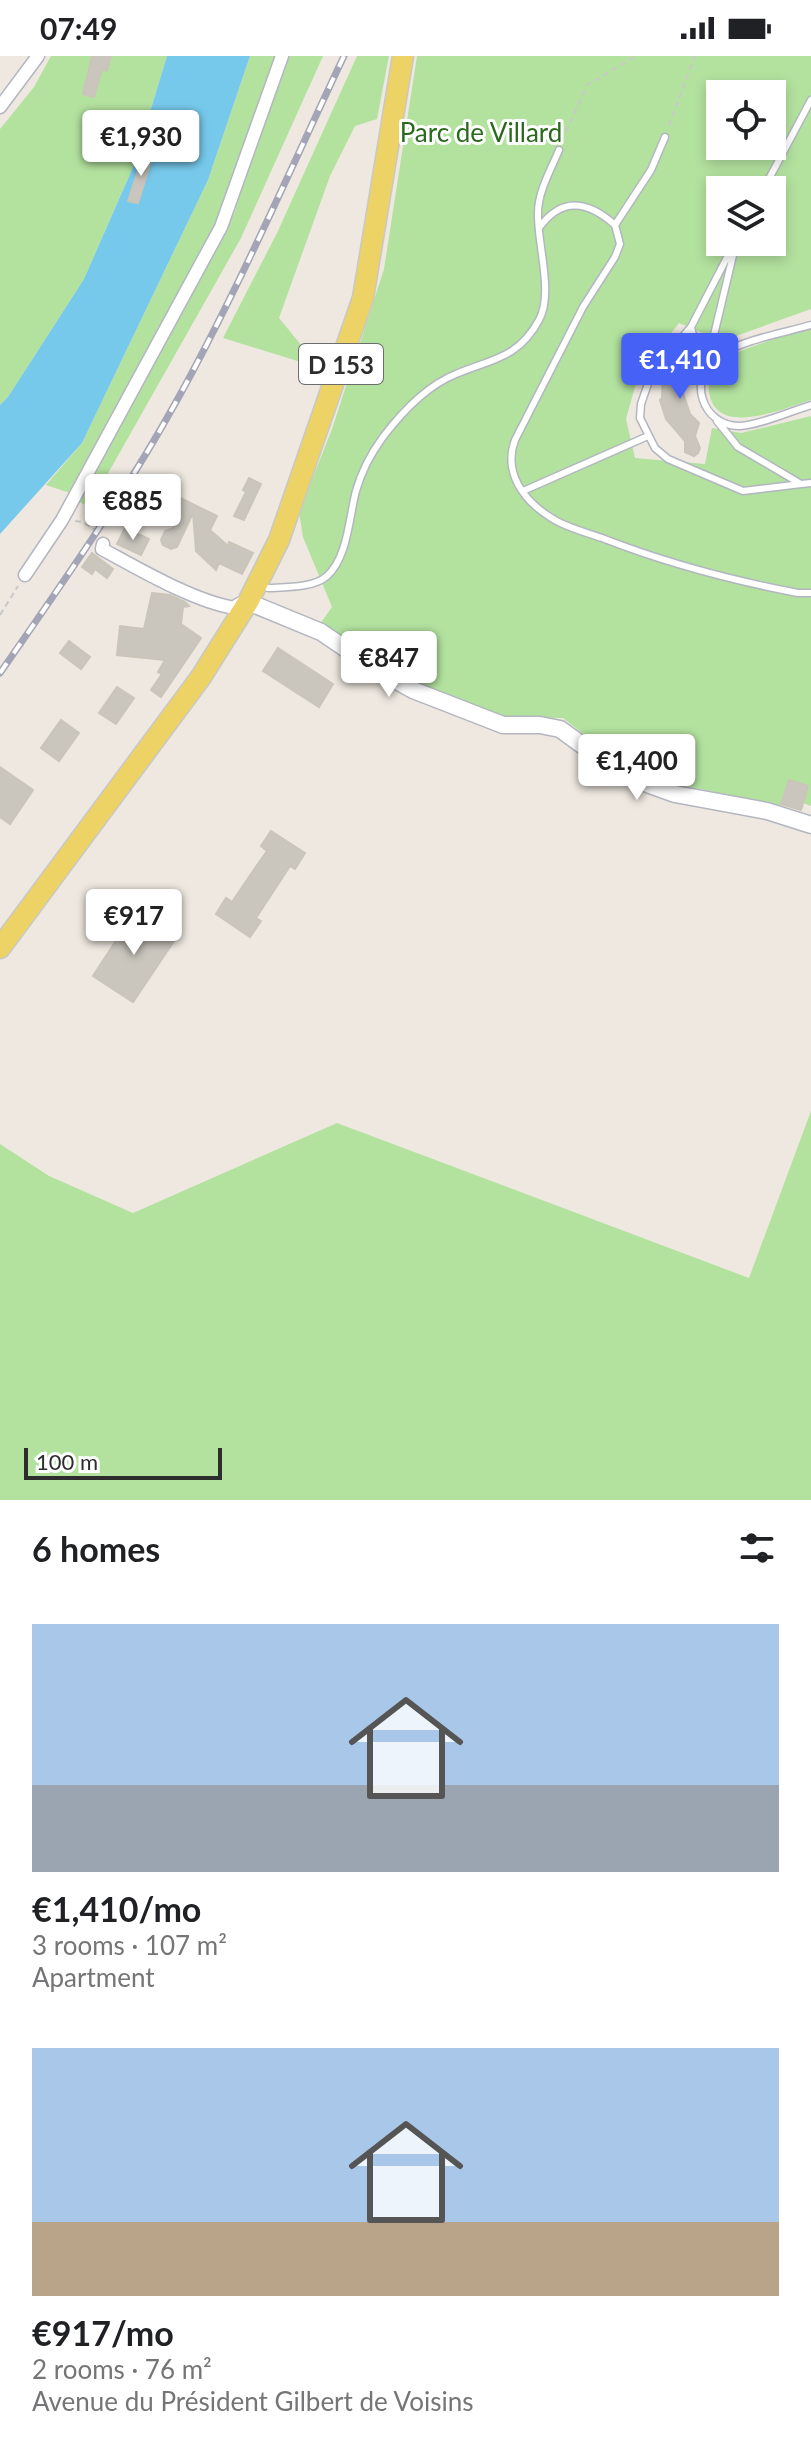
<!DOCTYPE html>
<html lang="en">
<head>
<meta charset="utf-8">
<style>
  body { margin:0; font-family:Lato,sans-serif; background:#f6f6f6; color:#202124; height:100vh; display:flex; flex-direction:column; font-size:30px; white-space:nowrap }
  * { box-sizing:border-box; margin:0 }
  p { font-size:26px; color:#757577 }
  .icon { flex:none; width:44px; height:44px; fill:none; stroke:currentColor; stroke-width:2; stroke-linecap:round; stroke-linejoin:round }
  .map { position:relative; height:1444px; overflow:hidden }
  .sheet { display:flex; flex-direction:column; background:#fff; flex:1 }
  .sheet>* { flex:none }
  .controls { position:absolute; left:706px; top:24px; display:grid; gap:16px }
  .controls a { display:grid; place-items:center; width:80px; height:80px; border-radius:0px; background:#fff; box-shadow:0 4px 12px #0003; font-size:40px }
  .scale { position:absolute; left:24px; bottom:20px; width:198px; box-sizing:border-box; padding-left:8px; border:4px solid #2d2d2d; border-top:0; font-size:22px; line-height:28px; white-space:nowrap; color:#2d2d2d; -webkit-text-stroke:6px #fff; paint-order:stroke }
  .price { position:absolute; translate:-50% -68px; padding:0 18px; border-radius:8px; background:#fff; color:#222; font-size:26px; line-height:52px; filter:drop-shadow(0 2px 4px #0008) }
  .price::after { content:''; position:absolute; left:50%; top:48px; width:24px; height:18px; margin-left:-12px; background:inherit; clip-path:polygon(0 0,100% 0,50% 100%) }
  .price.active { background:#4661f5; color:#fff }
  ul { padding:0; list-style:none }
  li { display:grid; align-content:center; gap:16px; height:424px; padding:0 32px }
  li span { display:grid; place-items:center; height:248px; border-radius:0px; color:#555 }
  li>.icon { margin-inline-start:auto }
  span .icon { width:144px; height:144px; fill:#fffc; stroke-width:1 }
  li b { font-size:34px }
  h2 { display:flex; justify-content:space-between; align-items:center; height:96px; padding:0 32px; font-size:34px }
  .status { display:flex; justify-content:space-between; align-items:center; height:56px; padding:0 40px; background:#fff; direction:ltr }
  .status svg { height:22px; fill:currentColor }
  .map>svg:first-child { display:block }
  .green { fill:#b3e29f; fill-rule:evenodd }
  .water { fill:#77c9ec }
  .building { fill:#cac6be; stroke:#cac4b9; stroke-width:2 }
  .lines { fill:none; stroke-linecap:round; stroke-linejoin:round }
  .service-casing { stroke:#b3b6c0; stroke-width:9 }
  .minor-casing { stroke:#b3b6c0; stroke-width:15 }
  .tertiary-casing { stroke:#b3b6c0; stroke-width:19 }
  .primary-casing { stroke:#c8c8c8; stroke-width:23 }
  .path { stroke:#c8c8c8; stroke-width:2; stroke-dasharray:6 4; stroke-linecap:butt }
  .service { stroke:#fff; stroke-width:6 }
  .minor { stroke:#fff; stroke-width:12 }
  .tertiary { stroke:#fff; stroke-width:16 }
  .primary { stroke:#edd266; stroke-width:20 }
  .rail-casing { stroke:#a3a5b6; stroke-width:7 }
  .rail { stroke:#fff; stroke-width:4; stroke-dasharray:12; stroke-linecap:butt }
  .labels { text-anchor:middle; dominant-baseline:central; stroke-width:6; stroke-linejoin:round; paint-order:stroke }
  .shield { fill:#fff; stroke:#6c6c6c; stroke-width:2 }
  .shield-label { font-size:24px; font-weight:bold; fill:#2d2d2d }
  .park-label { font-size:26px; fill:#2b6a1d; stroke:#fff }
</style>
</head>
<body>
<div class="status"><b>07:49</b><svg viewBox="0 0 49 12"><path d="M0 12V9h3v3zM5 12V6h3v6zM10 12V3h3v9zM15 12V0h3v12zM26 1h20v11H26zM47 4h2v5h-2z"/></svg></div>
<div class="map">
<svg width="811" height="1444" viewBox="0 0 811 1444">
  <rect width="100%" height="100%" fill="#eee8e0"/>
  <path class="green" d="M51,0H167L134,109L84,223L8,341L0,349V73L34,31Z
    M250,0H275L218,167L70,437L46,429L82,387L208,124Z
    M287,0H323L241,182L89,451L78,445L235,155L246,112Z
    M357,0H389L377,63L355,70L330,120L279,262L320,312L223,282L277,177Z
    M417,0H811V253L722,285L679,267L638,320L626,363L635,402L705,408L712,372L741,377L811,360V750L803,747L808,730L790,724L780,750L681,729L639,715L589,688L591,684L563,662L499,661L400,620L320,568L332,551L303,481L299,456L332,373L384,213ZM720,38H772V90H720ZM720,134H772V186H720Z
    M811,271V344C784,352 716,383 709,336C708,326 711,313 718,307C734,294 789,279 811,271Z
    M811,1055V1444H0V1088L49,1120L133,1157L337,1067L749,1222Z"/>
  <path class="water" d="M167,0H250L208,124L82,387L0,478V349L8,341L84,223L134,109Z"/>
  <path class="building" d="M92,0H111L107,15L102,13L94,41L83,38Z
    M144,96L153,99L138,147L128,145Z
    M693,286L701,292L675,317L683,321L682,334L690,358L699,367L695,380L700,392L698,397L694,400L685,396V385L666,363L660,344L662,342L663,312Z
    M249,422L261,428L244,464L234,460L246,436L243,434Z
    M180,442L217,460L210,474L228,490L229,486L253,497L242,518L219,507L216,514L196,495L193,457L177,491L171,493L163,489L161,484L165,475L173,472L181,456L174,453Z
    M125,472L149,483L141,499L117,488Z
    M92,497L113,513L107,522L95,513L92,518L82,511Z
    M152,537L170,539L185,546L189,550L183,551L181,568L201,582L161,641L151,634L162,618L158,616L165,604L117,599L120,570L144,573Z
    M69,585L90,601L81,613L60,597Z
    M278,592L333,628L319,651L263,615Z
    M117,631L134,642L116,668L99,657Z
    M61,664L79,677L59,705L41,692Z
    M0,711L33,734L10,768L0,761Z
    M789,724L808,730L801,754L781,748Z
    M271,775L305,797L295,813L290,810L256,862L261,865L250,881L216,858L226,842L232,846L253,815L267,795L261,790Z
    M134,857L176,882L133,946L93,920Z"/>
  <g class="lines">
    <g class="service-casing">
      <path id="service" d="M665,81L651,114L615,169L620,188L615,201L583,251L515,384C503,416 523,444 550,461C564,471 585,476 602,482C666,507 730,524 798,537H811
        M763,134L811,44
        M539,172C562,140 588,145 615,169
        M735,186L691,271L652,316L641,348L640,362L655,392L668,403L743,435L801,428
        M811,269C783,277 742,284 718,300C686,321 702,371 740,370C760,369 791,355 811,349
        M691,271L693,279L713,293
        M713,293L714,279L735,191
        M717,365L738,391L801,428L811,427
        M523,435L648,380
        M268,532C285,531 314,532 327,520C348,501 349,461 356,435C361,417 372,396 383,381C402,356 426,330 456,318C491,303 518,303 539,264C554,237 537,188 538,157C538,135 551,114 559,94"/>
    </g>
    <g class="minor-casing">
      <path id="minor" d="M0,51L38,0
        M103,488L102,493C139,513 195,546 235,552
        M25,519L62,464L221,171L282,0"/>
    </g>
    <g class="tertiary-casing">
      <path id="tertiary" d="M238,551L248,546L321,576L377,614L413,634L503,669H540L560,673L619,716L650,729L675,738L767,755L811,769"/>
    </g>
    <g class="primary-casing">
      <path id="primary" d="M0,892L201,621L248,546L279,484L363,242L403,0"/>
    </g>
    <path class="path" d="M669,70L695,0
      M562,85L587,29L636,0
      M75,465L83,466L98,476
      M0,559L18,530"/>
    <use href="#service" class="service"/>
    <use href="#minor" class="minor"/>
    <use href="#tertiary" class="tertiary"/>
    <use href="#primary" class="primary"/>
    <g class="rail-casing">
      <path id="rail" d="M0,617C61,529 124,440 176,346C238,234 289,116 344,0"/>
    </g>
    <use href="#rail" class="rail"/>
  </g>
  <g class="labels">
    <rect class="shield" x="299" y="288" width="84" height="40" rx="6"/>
    <g class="shield-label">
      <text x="341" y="308">D 153</text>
    </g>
    <g class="park-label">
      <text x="481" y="76">Parc de Villard</text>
    </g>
  </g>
</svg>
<div class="controls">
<a><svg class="icon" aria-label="locate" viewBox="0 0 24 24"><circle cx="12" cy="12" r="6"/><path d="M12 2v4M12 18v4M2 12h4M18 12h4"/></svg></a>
<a><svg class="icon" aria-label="layers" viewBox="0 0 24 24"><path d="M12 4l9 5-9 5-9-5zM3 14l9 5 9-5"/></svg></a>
</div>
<div class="scale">100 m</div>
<b class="price" style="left:141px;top:122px">€1,930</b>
<b class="price active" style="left:680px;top:345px">€1,410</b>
<b class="price" style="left:133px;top:486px">€885</b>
<b class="price" style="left:389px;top:643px">€847</b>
<b class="price" style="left:637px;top:746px">€1,400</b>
<b class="price" style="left:134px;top:901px">€917</b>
</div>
<section class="sheet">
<h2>6 homes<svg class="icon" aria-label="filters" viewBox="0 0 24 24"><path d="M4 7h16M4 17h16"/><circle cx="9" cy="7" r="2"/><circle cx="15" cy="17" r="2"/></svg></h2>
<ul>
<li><span style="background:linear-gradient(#a9c7e8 65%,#9aa5b1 0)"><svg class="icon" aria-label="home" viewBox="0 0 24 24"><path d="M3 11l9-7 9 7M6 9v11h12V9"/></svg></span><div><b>€1,410/mo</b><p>3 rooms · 107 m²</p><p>Apartment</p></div></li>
<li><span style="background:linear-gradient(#a9c7e8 70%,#b9a48a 0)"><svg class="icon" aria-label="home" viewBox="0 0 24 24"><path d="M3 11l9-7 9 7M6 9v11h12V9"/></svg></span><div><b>€917/mo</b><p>2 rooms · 76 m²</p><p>Avenue du Président Gilbert de Voisins</p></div></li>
</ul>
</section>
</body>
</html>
